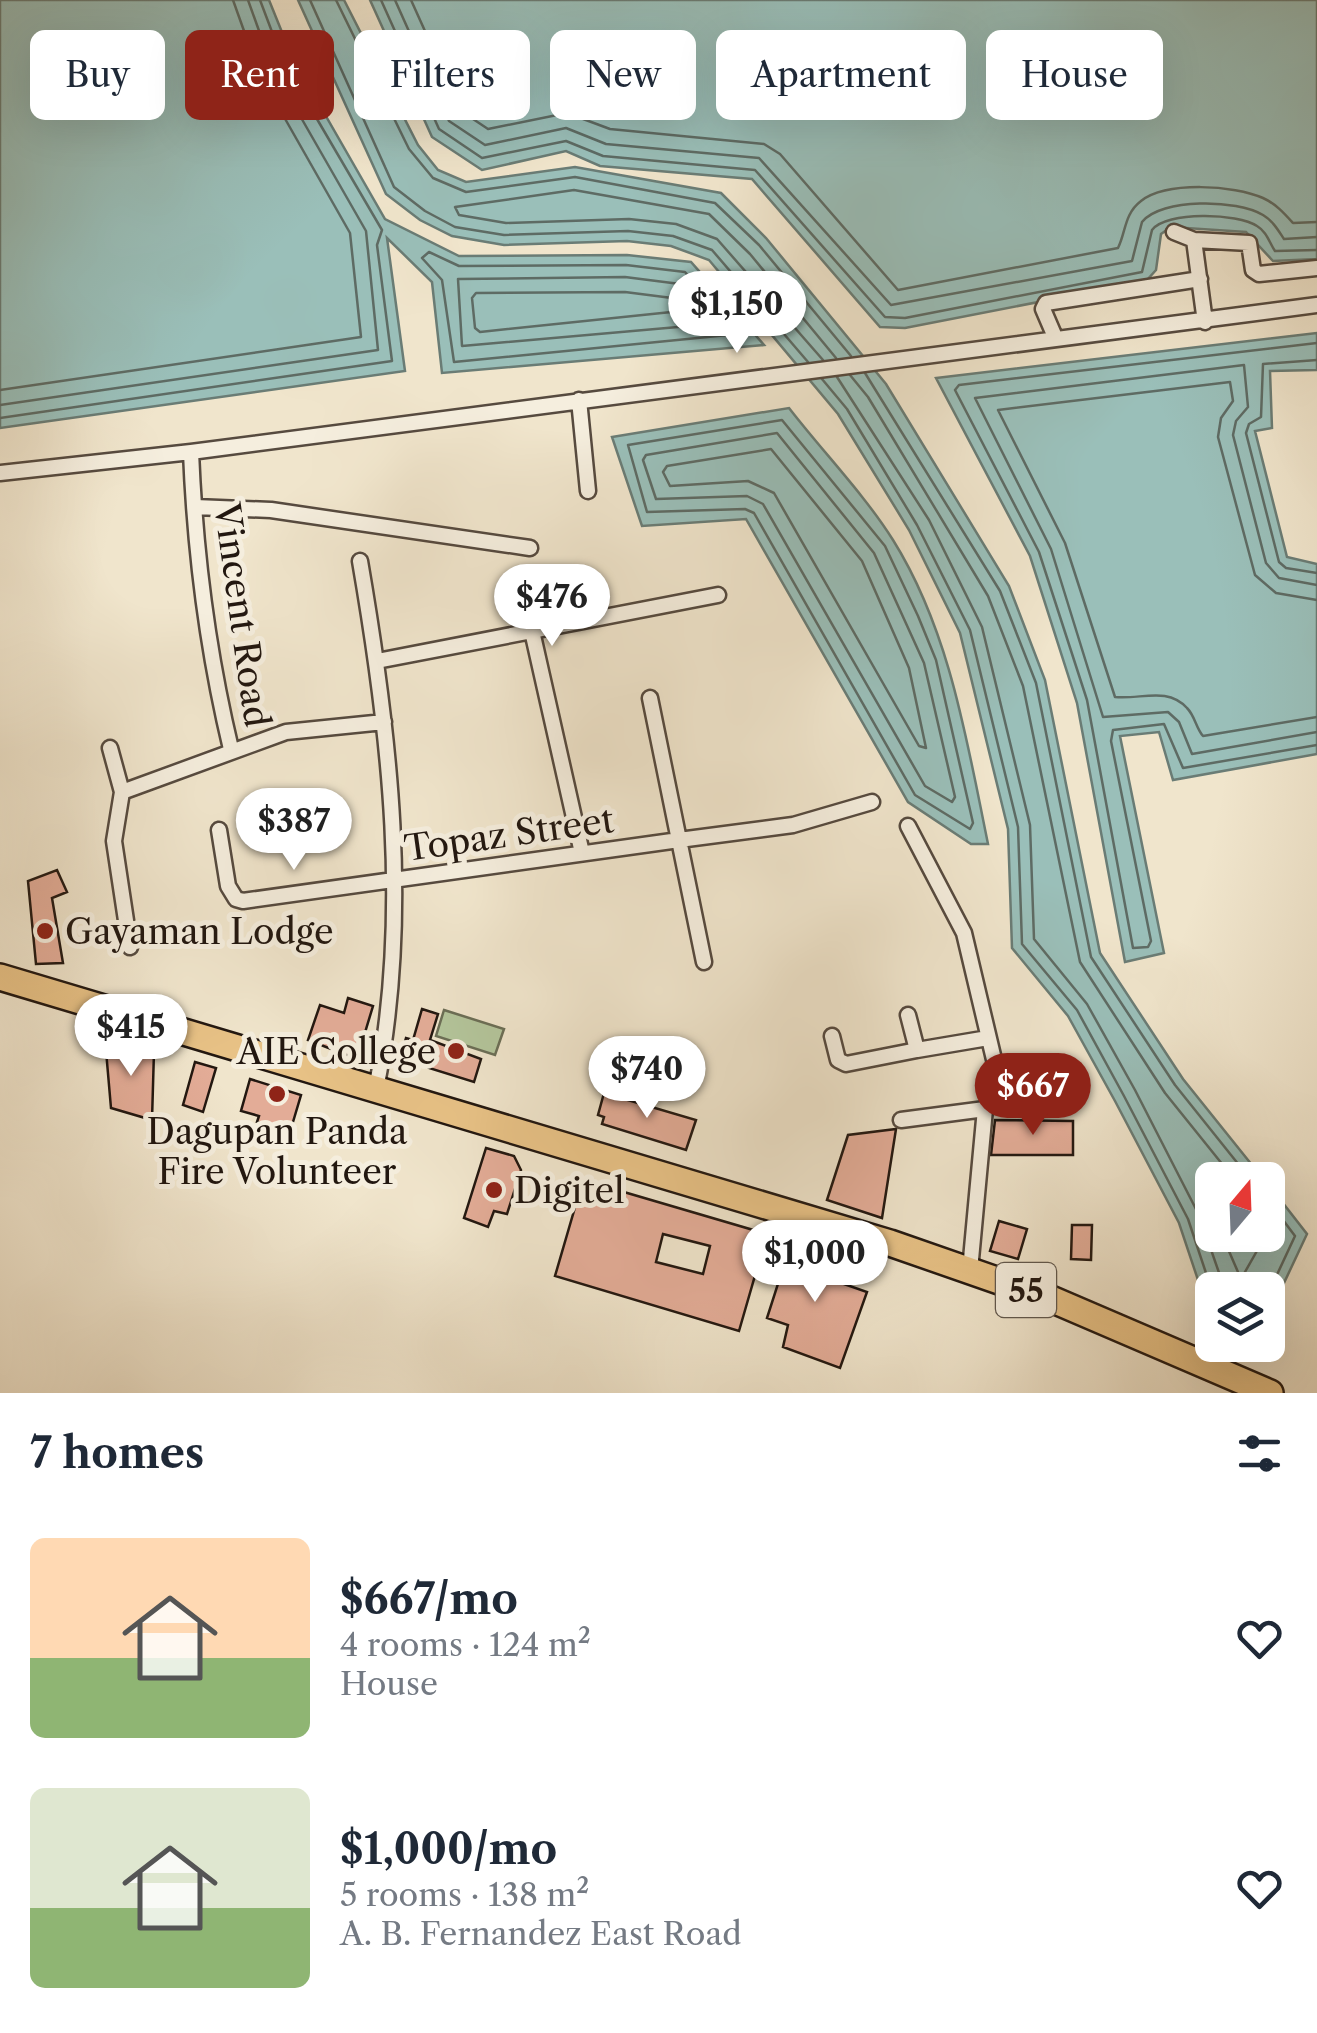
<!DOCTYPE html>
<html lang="en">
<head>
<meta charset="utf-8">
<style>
  body { margin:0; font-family:"Libre Caslon Text",serif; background:#f6f6f7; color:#1f2937; height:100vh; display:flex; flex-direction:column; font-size:38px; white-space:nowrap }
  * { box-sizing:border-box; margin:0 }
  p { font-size:32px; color:#747a83 }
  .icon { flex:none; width:55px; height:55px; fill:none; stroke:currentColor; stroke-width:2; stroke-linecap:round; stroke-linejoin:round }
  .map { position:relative; height:1393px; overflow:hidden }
  .sheet { display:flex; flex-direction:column; background:#fff; flex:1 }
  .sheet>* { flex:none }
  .banner { position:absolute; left:30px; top:30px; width:1258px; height:90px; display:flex; gap:20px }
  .needle { width:65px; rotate:19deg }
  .tools { position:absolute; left:1195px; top:1162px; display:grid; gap:20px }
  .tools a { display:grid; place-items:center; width:90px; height:90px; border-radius:15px; background:#fff; box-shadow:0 10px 40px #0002; font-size:50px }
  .price { position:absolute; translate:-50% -85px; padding:0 22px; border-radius:35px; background:#fff; color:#222; font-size:32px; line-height:65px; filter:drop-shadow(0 2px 5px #0008) }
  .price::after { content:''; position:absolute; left:50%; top:60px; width:30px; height:22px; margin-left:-15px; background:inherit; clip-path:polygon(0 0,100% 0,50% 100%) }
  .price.current { background:#8f2418; color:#fff }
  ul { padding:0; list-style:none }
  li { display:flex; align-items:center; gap:30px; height:250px; padding:0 30px }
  li span { display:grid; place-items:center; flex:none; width:280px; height:200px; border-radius:15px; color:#555 }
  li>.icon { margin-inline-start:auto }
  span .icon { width:120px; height:120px; fill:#fffc; stroke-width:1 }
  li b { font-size:42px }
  h2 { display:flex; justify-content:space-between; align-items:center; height:120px; padding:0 30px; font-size:42px }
  .chip { padding:0 35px; border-radius:15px; background:#fff; box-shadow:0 10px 40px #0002; font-size:35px; line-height:90px }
  .chip.current { background:#8f2418; color:#fff }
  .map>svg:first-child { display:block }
  .green { fill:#b4c69c; stroke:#6b6e56; stroke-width:2.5 }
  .water { fill:#9abfb9; stroke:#6a7c75; stroke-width:2.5 }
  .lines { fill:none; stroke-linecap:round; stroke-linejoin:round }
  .shore { stroke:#5e6b64; stroke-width:2.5 }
  .building { fill:#e3ac97; stroke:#221710; stroke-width:2.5; fill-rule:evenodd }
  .street-casing { stroke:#564a3f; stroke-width:19 }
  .highway-casing { stroke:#221710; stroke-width:30 }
  .street { stroke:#f5eede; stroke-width:14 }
  .highway { stroke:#e8c286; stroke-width:25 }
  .poi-dot { fill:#8f2418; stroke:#f5eede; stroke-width:4 }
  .labels { text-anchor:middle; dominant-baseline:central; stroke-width:10; stroke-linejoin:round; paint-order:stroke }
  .shield { fill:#f5eede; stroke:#61584e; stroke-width:2.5 }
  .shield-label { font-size:32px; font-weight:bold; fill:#221710 }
  .street-label { font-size:35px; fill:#221710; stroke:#f5eede }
  .poi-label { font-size:35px; fill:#221710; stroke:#f5eede; text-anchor:start }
</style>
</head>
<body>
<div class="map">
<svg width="1317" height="1393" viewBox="0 0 1317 1393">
  <rect width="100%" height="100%" fill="#f0e5cc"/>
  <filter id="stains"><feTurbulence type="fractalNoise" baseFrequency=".002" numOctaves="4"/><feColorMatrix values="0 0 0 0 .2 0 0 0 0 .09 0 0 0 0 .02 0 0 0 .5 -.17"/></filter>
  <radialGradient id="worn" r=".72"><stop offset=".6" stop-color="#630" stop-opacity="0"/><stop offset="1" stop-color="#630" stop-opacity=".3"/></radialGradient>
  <path class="green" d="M444,1010L504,1029L495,1055L436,1036Z"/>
  <path class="water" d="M0,0H269L292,57L385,219L459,256L627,255L691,262L764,345L442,373L432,282L387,238L405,371L0,428Z
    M298,0H344L418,145L438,170L466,182L575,167L721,193L766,238L886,384L1009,586L1045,680L1100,953L1183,1079L1264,1180H1212V1235H1268V1184L1307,1234L1268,1317V1290H1212V1322L1179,1223L1115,1101L1068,1016L1012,948L1008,829L960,633L909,530L838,414L709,260L671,246L627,241L504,245L452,236L420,220L386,194Z
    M370,0H1317V259L1273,261L1246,232L1171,227L1161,234L1156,270L1146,281L905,328L880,327L752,179L600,166L566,151L482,170L432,137Z
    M1317,333V370L1270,371L1272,428L1255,431L1287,557L1317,564V754L1173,780L1159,732L1120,736L1164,953L1125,962L1077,703L1030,556L936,378Z
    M789,408C823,452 864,494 893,540C950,631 967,742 988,844H971L908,802L746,519L642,526L612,437Z"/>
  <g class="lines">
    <path class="shore" d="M310,0L394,187L425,211L455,227L504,235L628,231L673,236L712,250L808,362
      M336,0L409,149L433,178L466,192L575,177L715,203L759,245L851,356
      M381,0L439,129L482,158L566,141L603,156L755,170L885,317L905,318L1142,272L1152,230C1166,211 1238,213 1257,226C1267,232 1269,242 1275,251L1317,250
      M395,0L449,121L485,145L566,128L606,144L759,158L891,305L1132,261L1142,222C1161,198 1237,199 1263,215C1273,221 1278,230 1284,239L1317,237
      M411,0L461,111L488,129L567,113L610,129L764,144L780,154L898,290L1118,248C1126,232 1124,214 1141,201C1167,181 1234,185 1263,198C1276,204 1284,213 1293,223L1317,222
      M429,252L459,266L626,265L685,272L738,334L454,362L442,280L422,258Z
      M625,277L680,284L712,324L462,346L458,279Z
      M625,292L672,298L681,311L480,332L475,328L472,298L476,293Z
      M1317,343L959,385L955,390L1039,552L1087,700L1133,948L1148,947L1151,941L1111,741L1113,730L1164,724L1183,768L1317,745
      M823,360L717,239L676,224L629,219L506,223L459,215L455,207L574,190L709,214L750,254L836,358
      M1317,360L1263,364L1261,417L1249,424L1246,433L1279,562L1286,568L1317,573
      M865,373L1000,591L1036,683L1091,957L1175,1085L1251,1180
      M850,375L868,397L988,596L1023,686L1080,962L1165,1093L1235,1180
      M837,377L929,520L982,627L1030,825L1034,939L1087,1004L1135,1090L1199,1215L1225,1290
      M822,379L847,409L917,525L970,630L1018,827L1022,944L1077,1010L1124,1096L1188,1219L1212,1291
      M0,390L361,337L350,233L259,73L233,0
      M0,405L378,350L366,231L272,67L248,0
      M0,418L392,361L377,245L382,230L283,61L260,0
      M782,420L885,546L918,616L936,660L973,823L970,829L915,795L754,513L745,509L647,512L628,445Z
      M777,433L874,553L924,663L955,797L952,802L925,786L763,504L747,496L656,499L643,460L646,455Z
      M771,449L862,561L909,668L926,748L919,746L774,493L748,481L670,486L663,472L667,466Z
      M1317,585L1279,578L1266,563L1233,435L1236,421L1248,407L1244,365L975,398L1051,549L1103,717L1168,712L1179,722L1192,754L1317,732
      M1317,600L1276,593L1255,575L1218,437L1221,418L1233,401L1230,382L998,410L1065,543L1115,697C1140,700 1167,686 1187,708C1195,716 1196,728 1203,736L1317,717
      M1268,1200L1295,1236L1268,1294
      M1222,1235L1241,1279L1262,1242L1260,1235"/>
  </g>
  <path class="building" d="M57,870L67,892L52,898L63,963L36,964L28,881Z
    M348,998L373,1006L357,1059L308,1040L320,1005L344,1013Z
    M422,1009L438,1014L430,1040L481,1059L474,1082L400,1059L406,1038L413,1040Z
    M105,1039L154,1051L152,1120L111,1108Z
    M195,1062L216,1068L203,1112L183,1105Z
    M250,1079L301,1095L290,1132L257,1122L259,1116L241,1111Z
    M604,1093L696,1120L686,1150L602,1124L604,1117L598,1115Z
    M995,1120L1073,1121V1155H991Z
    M896,1129L882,1218L827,1200L848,1135Z
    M486,1148L514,1156L521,1170L507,1214L494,1211L488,1227L464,1218Z
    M583,1180L767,1234L739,1331L555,1276ZM663,1234L710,1246L703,1274L656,1262Z
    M999,1221L1027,1229L1018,1259L990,1251Z
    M1072,1225H1092L1091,1260L1071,1259Z
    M793,1237L825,1248L841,1283L867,1292L840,1368L783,1347L788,1325L767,1318Z"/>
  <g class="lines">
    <g class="street-casing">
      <path id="street" d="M1174,232L1194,240
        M1205,322L1194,240L1249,243L1253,270L1259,274L1317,268
        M1055,337L1043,309L1046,303L1200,279
        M579,400L588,491
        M191,452C195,552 208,653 231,749
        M0,473L191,452L1317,305
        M195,507L271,510L530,548
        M360,561C390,735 411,915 376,1089
        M532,631L582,853
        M377,661L718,595
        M650,698L679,840L793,825L872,802
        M110,748L122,792L114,841L130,947
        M122,792L286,732L384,722
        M908,826L964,933L1001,1089L985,1109L970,1270
        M219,830L228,886L236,899L243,901L679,840L704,962
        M908,1015L917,1050L988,1038
        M832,1036L838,1060L846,1064L917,1050
        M901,1120L985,1109"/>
    </g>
    <g class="highway-casing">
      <path id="highway" d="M0,977L890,1243L1051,1299L1270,1393"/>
    </g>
    <use href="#street" class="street"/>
    <use href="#highway" class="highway"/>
  </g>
  <g class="poi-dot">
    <circle cx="45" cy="931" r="10"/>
    <circle cx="456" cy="1051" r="10"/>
    <circle cx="277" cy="1094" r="10"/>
    <circle cx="494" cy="1190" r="10"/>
  </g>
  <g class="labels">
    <rect class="shield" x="996" y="1263" width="60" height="54" rx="8"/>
    <g class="shield-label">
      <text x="1026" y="1290">55</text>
    </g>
    <g class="street-label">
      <text transform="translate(242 615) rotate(82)">Vincent Road</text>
      <text transform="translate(509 834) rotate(-8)">Topaz Street</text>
    </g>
    <g class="poi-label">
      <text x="65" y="931">Gayaman Lodge</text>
      <text x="436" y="1051" text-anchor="end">AIE College</text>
      <text x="277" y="1131" text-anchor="middle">Dagupan Panda<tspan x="277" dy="40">Fire Volunteer</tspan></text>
      <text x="514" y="1190">Digitel</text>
    </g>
  </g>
  <rect width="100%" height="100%" filter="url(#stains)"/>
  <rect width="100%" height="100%" fill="url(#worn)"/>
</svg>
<div class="tools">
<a><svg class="needle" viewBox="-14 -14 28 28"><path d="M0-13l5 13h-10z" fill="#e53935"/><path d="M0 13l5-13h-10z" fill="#747a83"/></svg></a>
<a><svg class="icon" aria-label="layers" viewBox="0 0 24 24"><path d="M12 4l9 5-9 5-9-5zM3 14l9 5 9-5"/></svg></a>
</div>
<b class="price" style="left:737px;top:356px">$1,150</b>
<b class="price" style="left:552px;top:649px">$476</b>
<b class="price" style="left:294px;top:873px">$387</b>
<b class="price" style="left:131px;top:1079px">$415</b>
<b class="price" style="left:647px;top:1121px">$740</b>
<b class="price current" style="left:1033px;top:1138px">$667</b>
<b class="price" style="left:815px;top:1305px">$1,000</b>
<div class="banner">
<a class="chip">Buy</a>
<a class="chip current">Rent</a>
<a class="chip">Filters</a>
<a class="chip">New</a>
<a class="chip">Apartment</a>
<a class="chip">House</a>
</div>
</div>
<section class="sheet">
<h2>7 homes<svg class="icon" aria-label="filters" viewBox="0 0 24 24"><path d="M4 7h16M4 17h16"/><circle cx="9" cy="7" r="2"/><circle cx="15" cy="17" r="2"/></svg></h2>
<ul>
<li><span style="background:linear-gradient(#ffd9b3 60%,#8fb573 0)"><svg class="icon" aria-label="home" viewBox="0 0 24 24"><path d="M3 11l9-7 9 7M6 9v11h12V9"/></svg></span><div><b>$667/mo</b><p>4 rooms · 124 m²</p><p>House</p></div><svg class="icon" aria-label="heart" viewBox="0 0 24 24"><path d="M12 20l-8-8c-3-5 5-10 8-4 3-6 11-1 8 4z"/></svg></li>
<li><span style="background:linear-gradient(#dfe7d0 60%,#8fb573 0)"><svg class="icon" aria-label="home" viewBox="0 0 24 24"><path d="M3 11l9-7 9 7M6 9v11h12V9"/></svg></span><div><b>$1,000/mo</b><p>5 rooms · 138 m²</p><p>A. B. Fernandez East Road</p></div><svg class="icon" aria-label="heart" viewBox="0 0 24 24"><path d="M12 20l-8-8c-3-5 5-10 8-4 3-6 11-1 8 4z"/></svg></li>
</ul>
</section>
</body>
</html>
